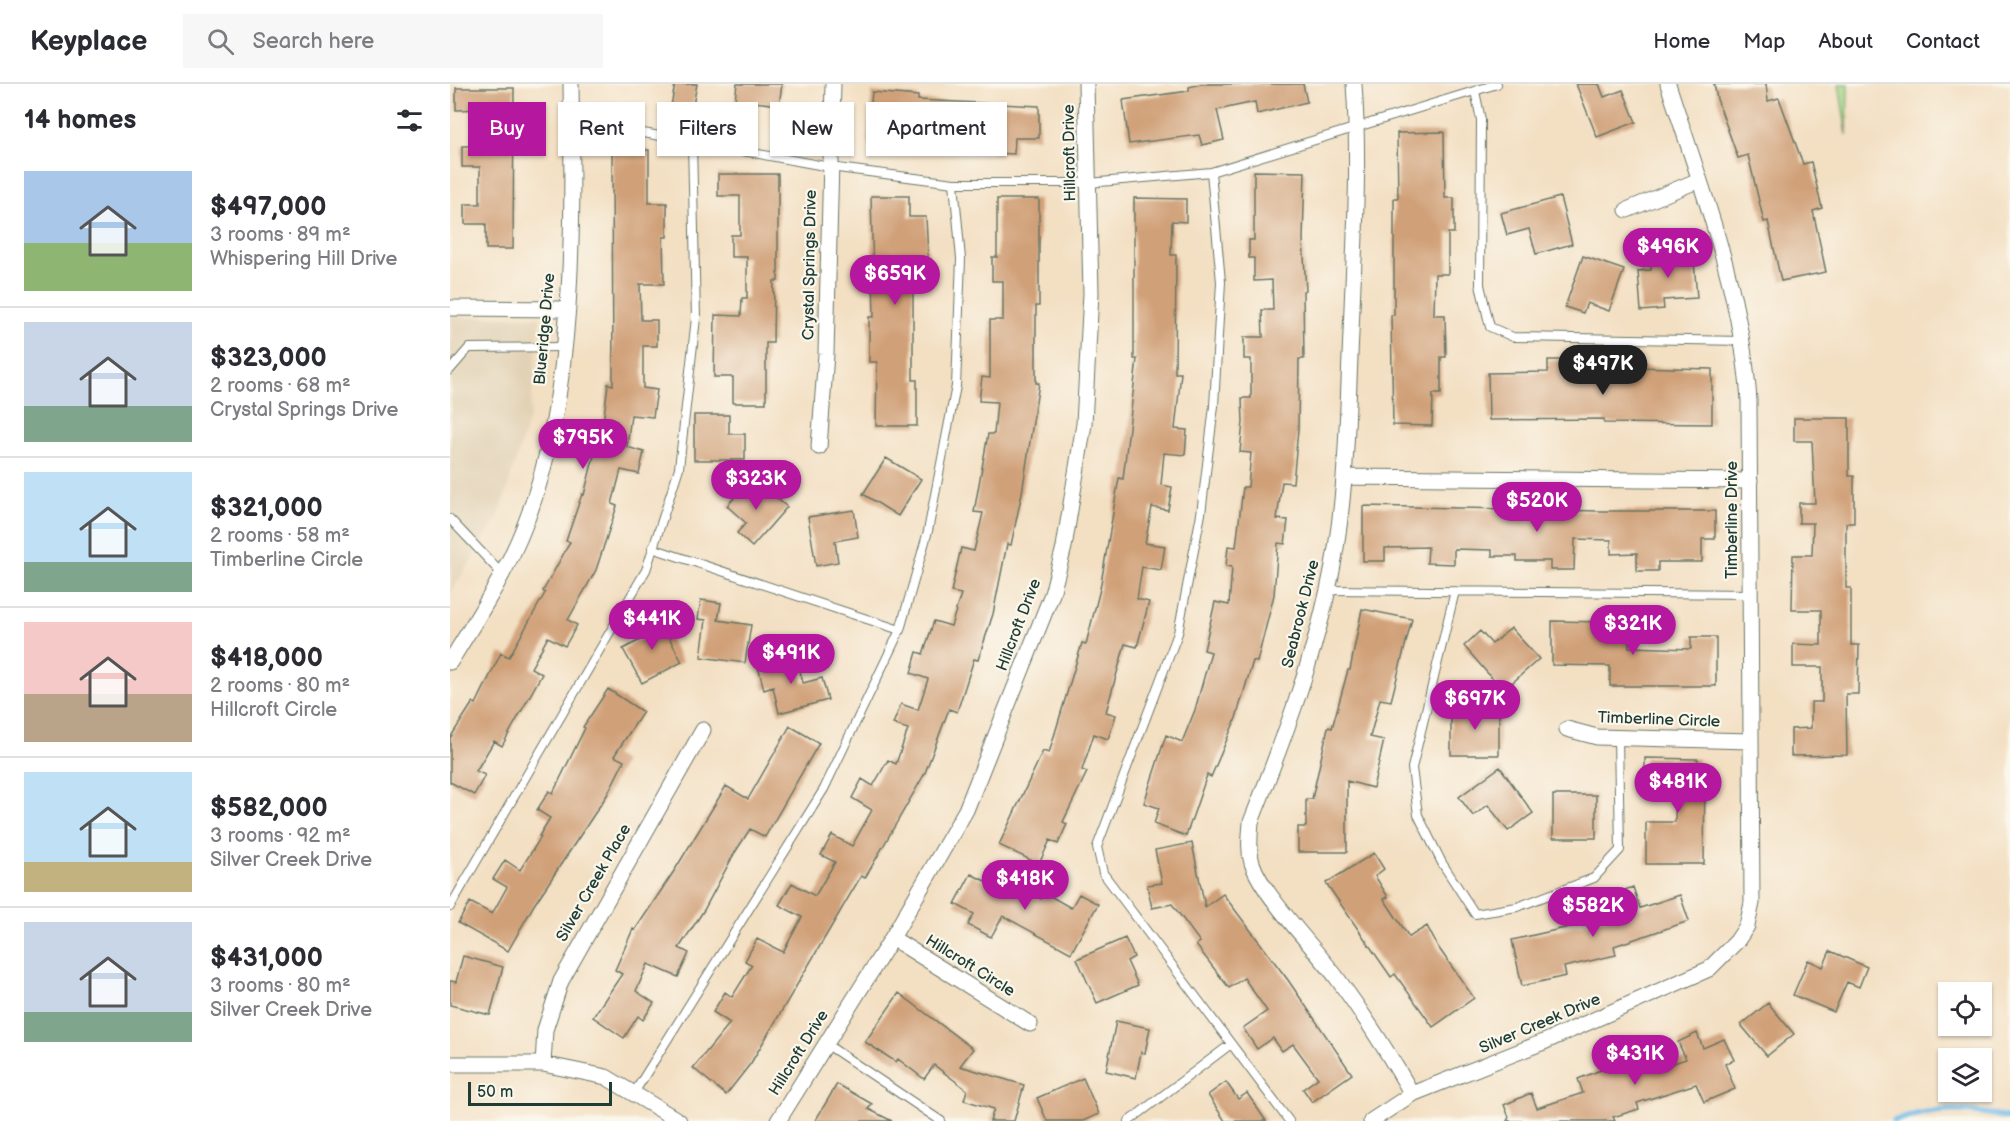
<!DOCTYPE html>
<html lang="en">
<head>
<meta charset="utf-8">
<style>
  body { margin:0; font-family:"Balsamiq Sans",sans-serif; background:#f7f7f7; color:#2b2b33; height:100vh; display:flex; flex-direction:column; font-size:22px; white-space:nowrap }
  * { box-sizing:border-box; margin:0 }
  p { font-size:20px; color:#7c7c81 }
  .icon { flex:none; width:33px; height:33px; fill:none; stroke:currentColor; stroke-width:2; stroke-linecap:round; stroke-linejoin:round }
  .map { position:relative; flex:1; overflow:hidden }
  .side { display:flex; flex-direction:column; background:#fff; width:450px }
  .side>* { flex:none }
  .guide { position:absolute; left:18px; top:18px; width:570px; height:54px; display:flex; gap:12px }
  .tools { position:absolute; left:1488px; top:898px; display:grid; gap:12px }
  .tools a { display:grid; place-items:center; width:54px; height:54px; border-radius:0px; background:#fff; box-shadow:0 2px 4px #0004; font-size:30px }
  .scale { position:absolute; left:18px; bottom:15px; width:144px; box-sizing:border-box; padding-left:6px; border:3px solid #1f3d34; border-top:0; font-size:16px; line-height:21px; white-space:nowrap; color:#1f3d34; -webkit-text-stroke:4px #fbf7ec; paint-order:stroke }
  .price { position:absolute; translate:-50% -51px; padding:0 14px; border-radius:21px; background:#b5179e; color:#fff; font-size:20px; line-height:39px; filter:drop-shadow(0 2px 3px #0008) }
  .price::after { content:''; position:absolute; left:50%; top:36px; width:18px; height:14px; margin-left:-9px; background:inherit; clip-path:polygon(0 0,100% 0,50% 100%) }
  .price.current { background:#222; color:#fff }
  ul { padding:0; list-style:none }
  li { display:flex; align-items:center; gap:18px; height:150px; padding:0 24px }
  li+li { border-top:2px solid #e1e1e2 }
  li span { display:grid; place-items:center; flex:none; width:168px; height:120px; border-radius:0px; color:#555 }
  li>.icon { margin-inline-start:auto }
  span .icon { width:72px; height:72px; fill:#fffc; stroke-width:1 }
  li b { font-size:26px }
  h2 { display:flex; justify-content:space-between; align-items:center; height:72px; padding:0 24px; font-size:26px }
  .tag { padding:0 21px; border-radius:0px; background:#fff; box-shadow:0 2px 4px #0004; font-size:21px; line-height:54px }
  .tag.current { background:#b5179e; color:#fff }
  header { display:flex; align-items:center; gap:36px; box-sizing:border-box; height:84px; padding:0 30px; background:#fff; border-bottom:2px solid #e1e1e2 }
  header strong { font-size:28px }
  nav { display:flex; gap:33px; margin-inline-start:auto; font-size:21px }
  .search { width:420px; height:54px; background:#f7f7f7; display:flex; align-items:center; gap:15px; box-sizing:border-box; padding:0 21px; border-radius:0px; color:#7c7c81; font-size:22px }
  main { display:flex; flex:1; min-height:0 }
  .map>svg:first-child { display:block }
  .built { fill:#e2d2b5 }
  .green { fill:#a6d786; stroke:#628a5d; stroke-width:1.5 }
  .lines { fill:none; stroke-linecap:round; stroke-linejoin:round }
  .stream { stroke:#6fbce9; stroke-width:6 }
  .building { fill:#d0a078 }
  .lane-casing { stroke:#697666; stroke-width:10 }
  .street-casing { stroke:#697666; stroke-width:17 }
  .lane { stroke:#fff; stroke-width:8 }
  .street { stroke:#fff; stroke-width:15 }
  .labels { text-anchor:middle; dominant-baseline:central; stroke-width:4.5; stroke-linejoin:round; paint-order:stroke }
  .street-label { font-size:16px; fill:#1f3d34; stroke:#fbf7ec }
</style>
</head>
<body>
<header>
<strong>Keyplace</strong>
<div class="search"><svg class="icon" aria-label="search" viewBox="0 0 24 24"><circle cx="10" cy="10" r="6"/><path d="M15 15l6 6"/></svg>Search here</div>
<nav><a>Home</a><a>Map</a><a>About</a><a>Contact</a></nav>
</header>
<main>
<section class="side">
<h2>14 homes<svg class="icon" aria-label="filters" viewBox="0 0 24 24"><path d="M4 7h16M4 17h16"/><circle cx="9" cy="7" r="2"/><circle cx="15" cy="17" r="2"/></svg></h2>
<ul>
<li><span style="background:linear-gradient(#a9c7e8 60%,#8fb573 0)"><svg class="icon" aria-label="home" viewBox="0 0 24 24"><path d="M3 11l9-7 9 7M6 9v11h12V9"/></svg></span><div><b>$497,000</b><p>3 rooms · 89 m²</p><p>Whispering Hill Drive</p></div></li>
<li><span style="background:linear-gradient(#c9d6e8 70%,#7fa58c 0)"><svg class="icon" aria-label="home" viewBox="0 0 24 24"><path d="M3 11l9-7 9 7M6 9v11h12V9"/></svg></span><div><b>$323,000</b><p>2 rooms · 68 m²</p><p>Crystal Springs Drive</p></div></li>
<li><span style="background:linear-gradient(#bfe0f5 75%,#7fa58c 0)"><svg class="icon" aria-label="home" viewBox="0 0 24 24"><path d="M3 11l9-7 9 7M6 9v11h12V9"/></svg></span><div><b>$321,000</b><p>2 rooms · 58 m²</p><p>Timberline Circle</p></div></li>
<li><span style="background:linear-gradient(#f6c9c9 60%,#b9a48a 0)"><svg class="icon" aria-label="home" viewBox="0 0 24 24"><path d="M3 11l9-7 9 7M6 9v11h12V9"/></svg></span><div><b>$418,000</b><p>2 rooms · 80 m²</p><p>Hillcroft Circle</p></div></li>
<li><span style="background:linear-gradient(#bfe0f5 75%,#c2b280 0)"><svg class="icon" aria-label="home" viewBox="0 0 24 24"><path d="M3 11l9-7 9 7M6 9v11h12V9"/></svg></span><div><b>$582,000</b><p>3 rooms · 92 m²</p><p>Silver Creek Drive</p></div></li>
<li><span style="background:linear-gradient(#c9d6e8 75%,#7fa58c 0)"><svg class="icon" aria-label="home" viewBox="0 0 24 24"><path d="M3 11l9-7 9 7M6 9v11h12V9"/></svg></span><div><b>$431,000</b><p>3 rooms · 80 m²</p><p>Silver Creek Drive</p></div></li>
</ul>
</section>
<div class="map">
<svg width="1560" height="1037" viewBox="0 0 1560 1037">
  <rect width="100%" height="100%" fill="#fbf7ec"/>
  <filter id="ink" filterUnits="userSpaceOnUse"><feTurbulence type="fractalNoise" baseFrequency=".0167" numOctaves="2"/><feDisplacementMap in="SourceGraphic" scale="12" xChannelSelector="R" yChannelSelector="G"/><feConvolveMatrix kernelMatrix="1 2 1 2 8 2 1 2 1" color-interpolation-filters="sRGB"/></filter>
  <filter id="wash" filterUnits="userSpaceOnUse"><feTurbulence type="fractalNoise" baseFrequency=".008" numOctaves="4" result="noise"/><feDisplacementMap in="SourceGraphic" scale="24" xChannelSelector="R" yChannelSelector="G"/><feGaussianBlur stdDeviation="1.35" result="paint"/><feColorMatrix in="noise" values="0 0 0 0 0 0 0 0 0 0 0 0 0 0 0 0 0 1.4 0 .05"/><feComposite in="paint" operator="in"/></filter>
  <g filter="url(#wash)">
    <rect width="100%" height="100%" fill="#f3dfc2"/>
    <path class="built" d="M0,233H90L80,331L49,431L0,510Z"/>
    <path class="green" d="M1389,0H1398L1397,51Z"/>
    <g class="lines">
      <path class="stream" d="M1444,1037C1483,1022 1520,1025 1560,1034"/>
    </g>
    <g id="blocks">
      <path class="building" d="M225,0H247L241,32L220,28Z
        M287,0H332L329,21L304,18L302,34L283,32Z
        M751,0H853L857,18L807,30L805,18L767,26L774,56L752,61L749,51L679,60L673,16L739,7V3Z
        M1126,0H1149L1154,13L1173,6L1186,38L1147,53Z
        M1264,0H1316L1318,17L1329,14L1353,80L1361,78L1372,124L1363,127L1376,188L1331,197L1318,137L1314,138L1298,71L1288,74L1267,15Z
        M6,4H64L63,165H36V140H15V120H30V83H12V62H35V25L6,26Z
        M422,8L468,12V16L589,22V54H565L564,70L541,69L542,52L465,51L463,63L417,57Z
        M994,48L995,114H1004V149H998V190H985L984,231H995L996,273H991V310H983L982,342L943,341L941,231H944V114H948L947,49Z
        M162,66H199V119H217V153H213L214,200H190L191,236H207V262H193V304L207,306L203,333L181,331L177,363L194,368L189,390L171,386L162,420L167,422L146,486L118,536L127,541L115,562L98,553L81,584L92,590L52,662L44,657L26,687L35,691L24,711L0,698V654L23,618L26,620L51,569L59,573L95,509L93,507L120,458L116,457L132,410L134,411L148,356H151L158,300L163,301Z
        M804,87L855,88L853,155L856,207H853L854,275H849L848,346L843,399L832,398L827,435L838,436L835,460L828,459L824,511L807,578L803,577L786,634L761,693L757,691L736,752L704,740L709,724L694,719L716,651L732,658L745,626L761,568L754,566L765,518L779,521L782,483L776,482L778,462L786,463L793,403H798L801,369L790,368L793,338L792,314H801V275H794V253H813L812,226H823L822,196L804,197V174H799V156H804Z
        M268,90H328V197H324L323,259H316V319H283V293H264L265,231L291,232L292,214H297V173H281V151H290V112H268Z
        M421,112H459V133H476L479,193H464L463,209V296H467V342H426L427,278H419V233H424Z
        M1110,113L1122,160L1086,170L1079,145L1057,151L1051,129Z
        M684,114L736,115V138L722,137L721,171H726L725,289H731L725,345L737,346L735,371L714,369L711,401L722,403L718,426L702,423L695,459L715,462L711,486L692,483L687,515L699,518L687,563L675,560L656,628L666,631L658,655L644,650L632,686L637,688L613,738L617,740L608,760L600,756L589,780L549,761L593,667L599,669L632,559L636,560L650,505L669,394L673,395L687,275H684Z
        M547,115H589V222H586V299H589L572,409L561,461L557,460L543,530L528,576L524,575L507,628L499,625L475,689L415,794L411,792L301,979L276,1011L243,984L280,939L263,928L275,908L282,913L302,881L295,877L307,855L333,868L352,833L329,821L342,799L365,812L385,778L371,771L382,751L402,762L422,726L402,714L412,695L423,702L438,676L446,680L458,645L443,640L451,620L468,626L478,595L461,589L467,568L473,570L484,537L501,542L511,510L501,508L511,464L524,467L533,429L524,428L538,350H544L547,318L529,317L532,293L540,294V236H553V197H542V173H547Z
        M1243,165L1247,214L1213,216L1214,225L1191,227L1188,187L1201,186L1200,168Z
        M1133,172L1174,186L1159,227L1137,219L1133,229L1115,223Z
        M1098,276H1130V294L1182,295V283L1262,285V340L1154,339V335L1039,336L1038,289L1098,288Z
        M244,331H279V350H295V376H244Z
        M1344,334H1399V392H1404V439H1396V504H1401V561H1409L1408,610H1396L1397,671L1341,672V645L1361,644V618H1372V583H1343V560L1371,561V526H1342L1343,471H1362L1363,439H1349V419H1365L1362,357H1344Z
        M436,374L471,395L448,432L413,410Z
        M302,393L337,423L302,463L287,449L296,439L277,422Z
        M913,422L1150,427H1265V455H1252V478H1208V487H1187V469L1161,470V456L1125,455L1124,486H1100V477H1067V472H1042V466L1004,465V480L977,479L978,463L935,464V477H913Z
        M404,426L408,453L385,457L388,478L366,482L358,433Z
        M251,516L271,519L268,536L301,541L295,579L251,573L256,536L248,535Z
        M912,525L962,535L941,617L930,615L920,653L934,656L923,704L897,697V768H848V743H856V715H862L878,643L882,644L898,586H900Z
        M207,531L232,578L192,599L173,565L194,554L188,541Z
        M1102,537L1153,538V543H1179V563L1241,565V553H1266V602H1160V582L1102,581Z
        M1061,544L1089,575L1053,607L1014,562L1030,547L1042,560Z
        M346,572L353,599L372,594L378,616L329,629L323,603L314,606L308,582Z
        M158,605L193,628L164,672L174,677L157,711L84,821L58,867L8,839L20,818L42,830L57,803L43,795L55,776L70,786L91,753L89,752L100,734L87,726L99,707L103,709L135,644L133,643Z
        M1001,623H1049V671H1001Z
        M340,642L369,659L315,753L300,745L284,770L254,826L229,864L239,869L228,893L198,880L186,907L204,919L193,936L188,932L174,954L143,933L172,890L165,886L183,845L185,846L226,784L276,702L298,715Z
        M1195,674L1248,675L1247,688H1255L1254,780H1196V738H1225L1226,697L1195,696Z
        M1050,683L1083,729L1058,747L1038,721L1023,732L1009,713Z
        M1103,711H1146V754H1103Z
        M742,759L755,823L773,810L838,896L902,990L862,1018L853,1005L868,994L843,960L832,967L823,954L807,965L793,944L817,927L794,894L779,904L746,861L750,858L722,820L702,824L697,801L712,799L705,766Z
        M924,769L934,785L925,792L938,813L934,815L959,853L977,842L988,863L1024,914L983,943L945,890L941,893L876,799Z
        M521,790L545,802L550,793L591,815L595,809L621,824L629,810L648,820L621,869L553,832L541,853L518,841L524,830L505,820Z
        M1183,803L1190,824L1230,811L1239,837L1164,862L1166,871L1114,883L1116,892L1072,902L1062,856L1172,831L1164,810Z
        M675,854L684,873L677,877L688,901L647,919L627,875Z
        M1380,867L1417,883L1409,903L1397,898L1384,928L1343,911L1358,876L1373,883Z
        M13,872L53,883L40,931L0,921V897L6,898Z
        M449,909L523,965L510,982L574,1001L564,1037H540L544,1025L514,1016L517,1006L484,981L474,995L448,975L446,978L415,958Z
        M1318,919L1344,950L1317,972L1291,941Z
        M666,937L700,944L695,969L691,968L686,994L656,987Z
        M1247,949L1253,964L1274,955L1284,976L1275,980L1285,1005L1254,1018L1246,1000L1187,1019L1189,1025L1163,1033L1165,1037H1057L1059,1033L1054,1021L1081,1009L1087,1024L1133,1009L1128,995L1156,984L1200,970L1205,985L1236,975L1228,958Z
        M633,994L649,1030L633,1037H597L587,1014Z
        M776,998L788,1015L797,1009L816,1037H775L758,1011Z
        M387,1000L422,1020L418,1025L442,1037H365Z"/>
    </g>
  </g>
  <g filter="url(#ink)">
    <use href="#blocks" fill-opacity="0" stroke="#697666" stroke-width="1.5"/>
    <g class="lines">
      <g class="lane-casing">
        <path id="lane" d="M1025,7L1031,36L1030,201L1040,243L1063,253L1294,257
          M122,36L380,83L504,99H639L761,88L1047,0
          M761,88L771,198L764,322L751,430L728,549L647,763L653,789L839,1037
          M0,286L19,264L113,263
          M0,435L52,490
          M202,464L450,546
          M878,506L1300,510
          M1005,507L962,684L968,731L992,779L1025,830L1067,823L1144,794L1170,766L1168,653
          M0,823L196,486L229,384L246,234L242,58
          M376,960L491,1037
          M184,1009L374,705L450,546L478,447L506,302L511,175L504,99
          M679,1037L781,960"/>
      </g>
      <g class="street-casing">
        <path id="street" d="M904,0C910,82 904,167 901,249C897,335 897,422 878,506C860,586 831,662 801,738C800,752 798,766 802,779C813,812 865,864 887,894C914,931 939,970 962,1010
          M1177,126L1249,96
          M0,224L116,225
          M369,363L376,270L383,0
          M895,393L1300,397
          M0,578C28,533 57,488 76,438C126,309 123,137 121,0
          M1117,645L1147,653L1300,657
          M442,854L580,940
          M0,980H93L156,993L229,1037
          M93,980L95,946L111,897L253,646
          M328,1037L442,854L516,726L602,510L614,463L634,340L641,209L636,0
          M921,1037L962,1010L1096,957L1259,885L1287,857L1297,842L1302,819L1299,316C1291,205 1252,105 1218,0"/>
      </g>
      <use href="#lane" class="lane"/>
      <use href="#street" class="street"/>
    </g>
  </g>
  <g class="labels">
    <g class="street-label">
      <text transform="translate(620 69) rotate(-91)">Hillcroft Drive</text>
      <text transform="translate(360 181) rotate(-89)">Crystal Springs Drive</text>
      <text transform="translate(95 245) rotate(-85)">Blueridge Drive</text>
      <text transform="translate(1282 436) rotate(-90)">Timberline Drive</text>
      <text transform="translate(851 530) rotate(-76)">Seabrook Drive</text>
      <text transform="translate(569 541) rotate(-69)">Hillcroft Drive</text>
      <text transform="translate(1209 636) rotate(2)">Timberline Circle</text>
      <text transform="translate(144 799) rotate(-60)">Silver Creek Place</text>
      <text transform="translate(520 882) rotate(32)">Hillcroft Circle</text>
      <text transform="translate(1090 940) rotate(-23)">Silver Creek Drive</text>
      <text transform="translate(349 969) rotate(-58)">Hillcroft Drive</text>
    </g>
  </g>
</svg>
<div class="tools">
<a><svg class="icon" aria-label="locate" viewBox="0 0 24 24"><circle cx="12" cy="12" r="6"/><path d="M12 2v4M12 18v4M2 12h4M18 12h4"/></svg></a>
<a><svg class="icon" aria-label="layers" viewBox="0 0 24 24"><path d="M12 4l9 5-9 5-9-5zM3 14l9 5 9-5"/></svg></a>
</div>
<div class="scale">50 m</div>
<b class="price" style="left:1218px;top:195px">$496K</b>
<b class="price" style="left:445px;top:222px">$659K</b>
<b class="price current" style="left:1153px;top:312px">$497K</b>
<b class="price" style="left:133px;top:386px">$795K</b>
<b class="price" style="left:306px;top:427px">$323K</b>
<b class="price" style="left:1087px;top:449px">$520K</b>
<b class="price" style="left:202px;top:567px">$441K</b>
<b class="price" style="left:1183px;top:572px">$321K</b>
<b class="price" style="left:341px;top:601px">$491K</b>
<b class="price" style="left:1025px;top:647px">$697K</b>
<b class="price" style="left:1228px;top:730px">$481K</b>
<b class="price" style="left:575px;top:827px">$418K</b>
<b class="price" style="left:1143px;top:854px">$582K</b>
<b class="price" style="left:1185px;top:1002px">$431K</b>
<div class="guide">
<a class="tag current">Buy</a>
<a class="tag">Rent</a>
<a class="tag">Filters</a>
<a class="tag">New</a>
<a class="tag">Apartment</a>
</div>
</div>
</main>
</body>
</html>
